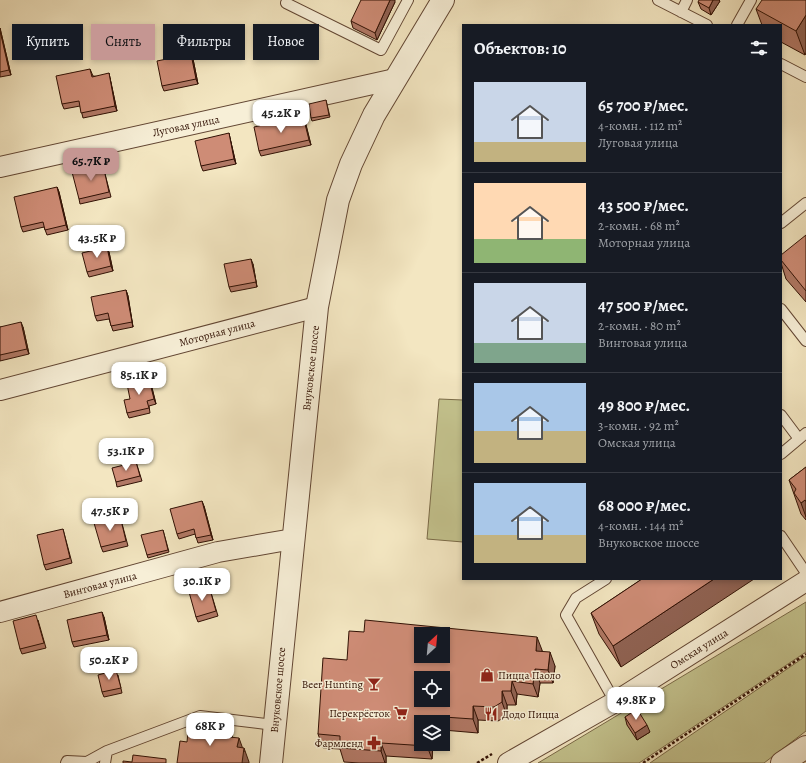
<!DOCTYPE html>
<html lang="ru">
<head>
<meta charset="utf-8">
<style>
  body { margin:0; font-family:Alegreya,serif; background:#20242c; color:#f1f3f6; height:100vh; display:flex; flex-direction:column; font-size:15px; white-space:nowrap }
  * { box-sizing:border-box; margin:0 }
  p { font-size:13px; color:#9ea1a6 }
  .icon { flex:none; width:22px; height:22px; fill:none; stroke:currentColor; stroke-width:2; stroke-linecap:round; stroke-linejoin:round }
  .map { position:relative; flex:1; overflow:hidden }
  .details { position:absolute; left:462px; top:24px; width:320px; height:556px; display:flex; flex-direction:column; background:#171b24; border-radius:0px; box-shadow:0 2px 6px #0003 }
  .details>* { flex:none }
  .hud { position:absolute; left:12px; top:24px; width:380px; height:36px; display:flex; gap:8px }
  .needle { width:26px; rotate:26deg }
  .fabs { position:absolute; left:414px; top:627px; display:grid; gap:8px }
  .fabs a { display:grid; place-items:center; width:36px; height:36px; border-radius:0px; background:#171b24; box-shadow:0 2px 6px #0003; font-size:20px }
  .price { position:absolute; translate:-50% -34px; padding:0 9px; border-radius:8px; background:#fff; color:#222; font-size:13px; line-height:26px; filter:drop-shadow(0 1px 2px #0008) }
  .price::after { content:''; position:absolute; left:50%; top:24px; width:12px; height:9px; margin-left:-6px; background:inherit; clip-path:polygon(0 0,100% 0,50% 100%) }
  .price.active { background:#c59692; color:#111 }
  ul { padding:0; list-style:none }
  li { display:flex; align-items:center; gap:12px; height:100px; padding:0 12px }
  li+li { border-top:1px solid #363941 }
  li span { display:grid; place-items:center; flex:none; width:112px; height:80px; border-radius:0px; color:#555 }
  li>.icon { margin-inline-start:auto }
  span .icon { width:48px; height:48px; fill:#fffc; stroke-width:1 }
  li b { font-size:17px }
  h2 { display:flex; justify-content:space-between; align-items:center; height:48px; padding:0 12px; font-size:17px }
  .tag { padding:0 14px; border-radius:0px; background:#171b24; box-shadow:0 2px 6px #0003; font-size:14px; line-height:36px }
  .tag.active { background:#c59692; color:#111 }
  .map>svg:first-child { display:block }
  .green { fill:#c3c28d; stroke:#7a6a48 }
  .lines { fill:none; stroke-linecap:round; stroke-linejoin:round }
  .service-casing { stroke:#624633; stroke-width:12 }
  .minor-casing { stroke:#624633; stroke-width:22 }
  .tertiary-casing { stroke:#624633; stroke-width:24 }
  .path { stroke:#311104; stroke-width:2.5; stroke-dasharray:3 2; stroke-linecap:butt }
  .service { stroke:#f7efd7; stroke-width:10 }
  .minor { stroke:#f7efd7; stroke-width:20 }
  .tertiary { stroke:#f7efd7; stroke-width:22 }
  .wall { fill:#b17865; stroke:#311104 }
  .shaded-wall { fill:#906253; stroke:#311104 }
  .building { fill:#ce8c76; stroke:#311104; fill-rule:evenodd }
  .labels { text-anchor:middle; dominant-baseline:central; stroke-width:3; stroke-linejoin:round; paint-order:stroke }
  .street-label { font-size:11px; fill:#311104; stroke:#f7efd7 }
  .poi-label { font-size:11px; fill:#311104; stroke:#f7efd7; text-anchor:end }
</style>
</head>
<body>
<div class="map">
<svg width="806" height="763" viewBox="0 0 806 763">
  <rect width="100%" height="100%" fill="#f3e6c1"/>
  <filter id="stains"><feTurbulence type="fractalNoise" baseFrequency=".005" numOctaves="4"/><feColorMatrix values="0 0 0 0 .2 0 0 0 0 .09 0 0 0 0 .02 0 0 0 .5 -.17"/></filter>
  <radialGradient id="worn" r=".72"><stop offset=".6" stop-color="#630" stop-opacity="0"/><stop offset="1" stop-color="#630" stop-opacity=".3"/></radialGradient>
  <path class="green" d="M439,399L463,400V542L427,539Z
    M806,602V652L639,763H538Z
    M806,656V731L764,763H650Z"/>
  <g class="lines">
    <g class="service-casing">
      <path id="service" d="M658,0L707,25
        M286,3L381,50L408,0
        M681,12L687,0
        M737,25L751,0
        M781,64L806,77
        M781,223L806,203
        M781,309L806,341
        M781,415L799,439
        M781,454L806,433
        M781,536L806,573
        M606,579L576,598L566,615L615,702
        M66,763L67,761L87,762L107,751
        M105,763L107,751L200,716L274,725"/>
    </g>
    <g class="minor-casing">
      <path id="minor" d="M0,167L395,79
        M0,390L317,307
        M0,612L218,552L293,539
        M508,763L615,702L806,581"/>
    </g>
    <g class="tertiary-casing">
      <path id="tertiary" d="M271,763L317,307L338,200L351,164L374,115L443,0
        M782,763L806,747"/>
    </g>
    <path class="path" d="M477,763L492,754
      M643,763L806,654"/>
    <use href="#service" class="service"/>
    <use href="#minor" class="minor"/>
    <use href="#tertiary" class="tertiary"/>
  </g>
  <path class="wall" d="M806,0V53L805,55L781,42V25H762L756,9Z
    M720,1L711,15L701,9L698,2Z
    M395,2L377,40L353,28L351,21Z
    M0,28L11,75L0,77Z
    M193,59L198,84L164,91L162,86Z
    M90,69L93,76L110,78L117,111L83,118L80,106L64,109L62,104Z
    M326,100L330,117L312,121L311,118Z
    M305,121L311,145L261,156L259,151Z
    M230,138L236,164L203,171L201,166Z
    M104,170L111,197L80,204L79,199Z
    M57,187L59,192L68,230L47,235L44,227L23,232L21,227Z
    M806,235V302L786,279L781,263V260Z
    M109,252L113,271L89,277L87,272Z
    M253,264L257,287L231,292L229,287Z
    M126,290L128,296L133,327L113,331L109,319L97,321L95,316Z
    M0,327H23L29,354L0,361Z
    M151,384L156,404L149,406L150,413L129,418L127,413L130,399Z
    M136,462L142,481L117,487L116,482Z
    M806,467V520L801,514L789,480Z
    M204,506L213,540L198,543L195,534L179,539L177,534Z
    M120,516L128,546L103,552L101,547Z
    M63,529L72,563L46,570L44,565Z
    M163,530L169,552L148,558L147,555Z
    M642,579L621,667L599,634L591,613Z
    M209,586L218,616L198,622L196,617Z
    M104,617L109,640L74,647L72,642Z
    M38,620L46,648L22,654L20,649Z
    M542,650V651L555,666L553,683H540L538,697L517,694L516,705H507V716L498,721L478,720V733L443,730V722H421L433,744L432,759L386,756V763H360L344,762L340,749L323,748L318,734L347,660Z
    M118,675L122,693L104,697L102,692Z
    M625,717L650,732L637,740L627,725Z"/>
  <path class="shaded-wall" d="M390,0H395V2L377,40L375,33Z
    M713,0H719L720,1L711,15L709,8Z
    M806,15V53L805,55L796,31Z
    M0,28L11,75L9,70L0,31Z
    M191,54L193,59L198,84L196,79Z
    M109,73L110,78L117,111L115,106Z
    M303,116L305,121L311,145L309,140Z
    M229,133L230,138L236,164L234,159Z
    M57,187L59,192L68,230L66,225Z
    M107,247L109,252L113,271L111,266Z
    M251,259L253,264L257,287L256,282Z
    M126,290L128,296L133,327L132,322Z
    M21,322L23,327L29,354L27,349Z
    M149,379L151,384L156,404L154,399Z
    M805,500L806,502V517L801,503Z
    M202,501L204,506L213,540L211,535Z
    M714,579H754L621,667L613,646Z
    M102,612L104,617L109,640L107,635Z
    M537,637L542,650L541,665L536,651Z
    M550,652L555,666L553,683L548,670Z
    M535,669L540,683L538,697L533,684Z
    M512,681L517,694L516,705L511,691Z
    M502,691L507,705V716L502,702Z
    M473,706L478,720V733L473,719Z
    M429,716L431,722H428Z
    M647,725L650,732L637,740L635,733Z
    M230,730L235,744L229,737Z
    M239,738L244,752V748L249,762V763H242L237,747Z
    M381,743L386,756V763H385L381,751Z
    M427,744H433L432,759L427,746Z"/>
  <path class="building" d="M361,0H390L375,33L351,21Z
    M699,0H713L709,8L698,2Z
    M762,0H806V15L796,31L756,9Z
    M0,31L9,70L0,72Z
    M191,54L196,79L162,86L157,61Z
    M90,69L92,77L109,73L115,106L81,113L79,101L62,104L56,76Z
    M326,100L329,115L311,118L309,104Z
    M303,116L309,140L259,151L254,127Z
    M229,133L234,159L201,166L195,141Z
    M103,165L109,192L79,199L72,172Z
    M57,187L66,225L45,230L43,222L21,227L14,197Z
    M806,235V291L781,260V255Z
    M107,247L111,266L87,272L82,253Z
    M251,259L256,282L229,287L224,264Z
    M126,290L132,322L111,326L108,313L95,316L91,297Z
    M21,322L27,349L0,355V327Z
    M149,379L154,399L147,401L149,408L127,413L124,400L130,399L127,384Z
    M136,462L140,476L116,482L112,468Z
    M806,467V501L805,500L801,503L794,493L796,489L789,480Z
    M202,501L211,535L196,538L194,529L177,534L170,509Z
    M120,516L126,541L101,547L94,523Z
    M63,529L70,558L44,565L37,535Z
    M163,530L168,550L147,555L141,535Z
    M642,579H714L613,646L591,613Z
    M209,586L216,611L196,617L189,592Z
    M102,612L107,635L72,642L67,620Z
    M36,615L44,643L20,649L13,621Z
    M365,620L537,637L536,651L550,652L548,670L535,669L533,684L512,681L511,691H502V702L494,707L473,706V719L429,716L428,722H421V744H427V746L381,743V751L340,748V736L318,734L323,658L347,660L349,631L364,632ZM421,634H443V656H421ZM421,678H443V700H421Z
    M116,670L121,688L102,692L98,675Z
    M637,709L647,725L635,733L625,717Z
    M198,725L230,730L229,737L239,738L237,747L244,748L242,763H177L180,741L187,742L188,732L197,733Z
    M133,755L166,759V763H123V761L132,762Z"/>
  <defs>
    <g id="shop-bare" transform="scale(1.08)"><path d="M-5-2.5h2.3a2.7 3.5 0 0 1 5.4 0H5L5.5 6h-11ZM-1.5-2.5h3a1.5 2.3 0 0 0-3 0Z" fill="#8f2418" stroke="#f7efd7" stroke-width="2.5" paint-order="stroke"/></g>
    <g id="bar-bare" transform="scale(1.08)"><path d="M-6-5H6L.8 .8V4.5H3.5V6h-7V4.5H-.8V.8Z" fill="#8f2418" stroke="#f7efd7" stroke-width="2.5" paint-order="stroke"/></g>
    <g id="supermarket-bare" transform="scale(1.08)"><path d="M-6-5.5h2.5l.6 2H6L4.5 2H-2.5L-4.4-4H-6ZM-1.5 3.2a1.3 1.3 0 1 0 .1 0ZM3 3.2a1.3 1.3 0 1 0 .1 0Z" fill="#8f2418" stroke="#f7efd7" stroke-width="2.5" paint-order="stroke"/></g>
    <g id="restaurant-bare" transform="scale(1.08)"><path d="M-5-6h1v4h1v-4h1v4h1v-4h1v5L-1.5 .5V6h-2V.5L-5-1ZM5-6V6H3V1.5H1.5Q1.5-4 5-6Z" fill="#8f2418" stroke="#f7efd7" stroke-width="2.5" paint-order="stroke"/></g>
    <g id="pharmacy-bare" transform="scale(1.08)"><path d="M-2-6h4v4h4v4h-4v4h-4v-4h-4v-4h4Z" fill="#8f2418" stroke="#f7efd7" stroke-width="2.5" paint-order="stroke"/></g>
  </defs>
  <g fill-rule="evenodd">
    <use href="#shop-bare" x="487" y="675"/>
    <use href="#bar-bare" x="374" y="684"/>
    <use href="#supermarket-bare" x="401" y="713"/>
    <use href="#restaurant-bare" x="491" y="714"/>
    <use href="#pharmacy-bare" x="374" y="743"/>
  </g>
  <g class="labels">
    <g class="street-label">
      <text transform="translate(186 126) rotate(-12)">Луговая улица</text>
      <text transform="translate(217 333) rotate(-15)">Моторная улица</text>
      <text transform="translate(311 368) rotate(-84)">Внуковское шоссе</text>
      <text transform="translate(100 585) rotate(-15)">Винтовая улица</text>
      <text transform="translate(699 649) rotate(-32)">Омская улица</text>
      <text transform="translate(278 690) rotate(-85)">Внуковское шоссе</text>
    </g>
    <g class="poi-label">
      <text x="498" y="675" text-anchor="start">Пицца Паоло</text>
      <text x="363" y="684">Beer Hunting</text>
      <text x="390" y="713">Перекрёсток</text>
      <text x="502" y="714" text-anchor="start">Додо Пицца</text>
      <text x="363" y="743">Фармленд</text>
    </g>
  </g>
  <rect width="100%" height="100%" filter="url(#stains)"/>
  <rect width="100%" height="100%" fill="url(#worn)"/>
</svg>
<div class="fabs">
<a><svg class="needle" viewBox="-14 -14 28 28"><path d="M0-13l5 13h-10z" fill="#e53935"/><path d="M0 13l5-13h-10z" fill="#9ea1a6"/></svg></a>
<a><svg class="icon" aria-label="locate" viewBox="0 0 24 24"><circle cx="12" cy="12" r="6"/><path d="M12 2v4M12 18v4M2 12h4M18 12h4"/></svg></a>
<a><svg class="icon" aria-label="layers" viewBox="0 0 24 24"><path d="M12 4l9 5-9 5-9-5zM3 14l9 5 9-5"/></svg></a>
</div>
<b class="price" style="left:281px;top:134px">45.2K ₽</b>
<b class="price active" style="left:91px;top:182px">65.7K ₽</b>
<b class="price" style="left:97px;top:259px">43.5K ₽</b>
<b class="price" style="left:139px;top:396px">85.1K ₽</b>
<b class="price" style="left:126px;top:472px">53.1K ₽</b>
<b class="price" style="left:110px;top:532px">47.5K ₽</b>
<b class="price" style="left:202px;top:602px">30.1K ₽</b>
<b class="price" style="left:109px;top:681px">50.2K ₽</b>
<b class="price" style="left:636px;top:721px">49.8K ₽</b>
<b class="price" style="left:210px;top:747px">68K ₽</b>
<div class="hud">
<a class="tag">Купить</a>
<a class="tag active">Снять</a>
<a class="tag">Фильтры</a>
<a class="tag">Новое</a>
</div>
<section class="details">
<h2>Объектов: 10<svg class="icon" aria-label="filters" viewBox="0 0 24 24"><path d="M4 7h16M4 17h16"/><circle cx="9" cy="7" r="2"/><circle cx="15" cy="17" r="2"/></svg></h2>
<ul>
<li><span style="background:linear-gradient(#c9d6e8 75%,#c2b280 0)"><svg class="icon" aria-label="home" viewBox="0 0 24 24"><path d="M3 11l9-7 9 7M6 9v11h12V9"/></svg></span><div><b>65 700 ₽/мес.</b><p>4-комн. · 112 m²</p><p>Луговая улица</p></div></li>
<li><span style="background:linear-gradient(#ffd9b3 70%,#8fb573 0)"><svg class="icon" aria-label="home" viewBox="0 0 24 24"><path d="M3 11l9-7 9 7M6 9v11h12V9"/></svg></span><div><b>43 500 ₽/мес.</b><p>2-комн. · 68 m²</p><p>Моторная улица</p></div></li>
<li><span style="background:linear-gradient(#c9d6e8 75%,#7fa58c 0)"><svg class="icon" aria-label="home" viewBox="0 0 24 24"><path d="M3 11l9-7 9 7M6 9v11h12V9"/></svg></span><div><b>47 500 ₽/мес.</b><p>2-комн. · 80 m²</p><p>Винтовая улица</p></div></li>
<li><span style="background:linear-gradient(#a9c7e8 60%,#c2b280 0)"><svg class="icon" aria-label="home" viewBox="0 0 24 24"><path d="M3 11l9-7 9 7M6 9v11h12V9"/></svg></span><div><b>49 800 ₽/мес.</b><p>3-комн. · 92 m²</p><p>Омская улица</p></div></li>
<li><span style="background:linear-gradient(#a9c7e8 65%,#c2b280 0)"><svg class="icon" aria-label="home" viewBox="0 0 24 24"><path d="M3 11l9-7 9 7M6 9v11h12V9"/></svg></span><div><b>68 000 ₽/мес.</b><p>4-комн. · 144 m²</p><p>Внуковское шоссе</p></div></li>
</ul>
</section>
</div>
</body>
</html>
